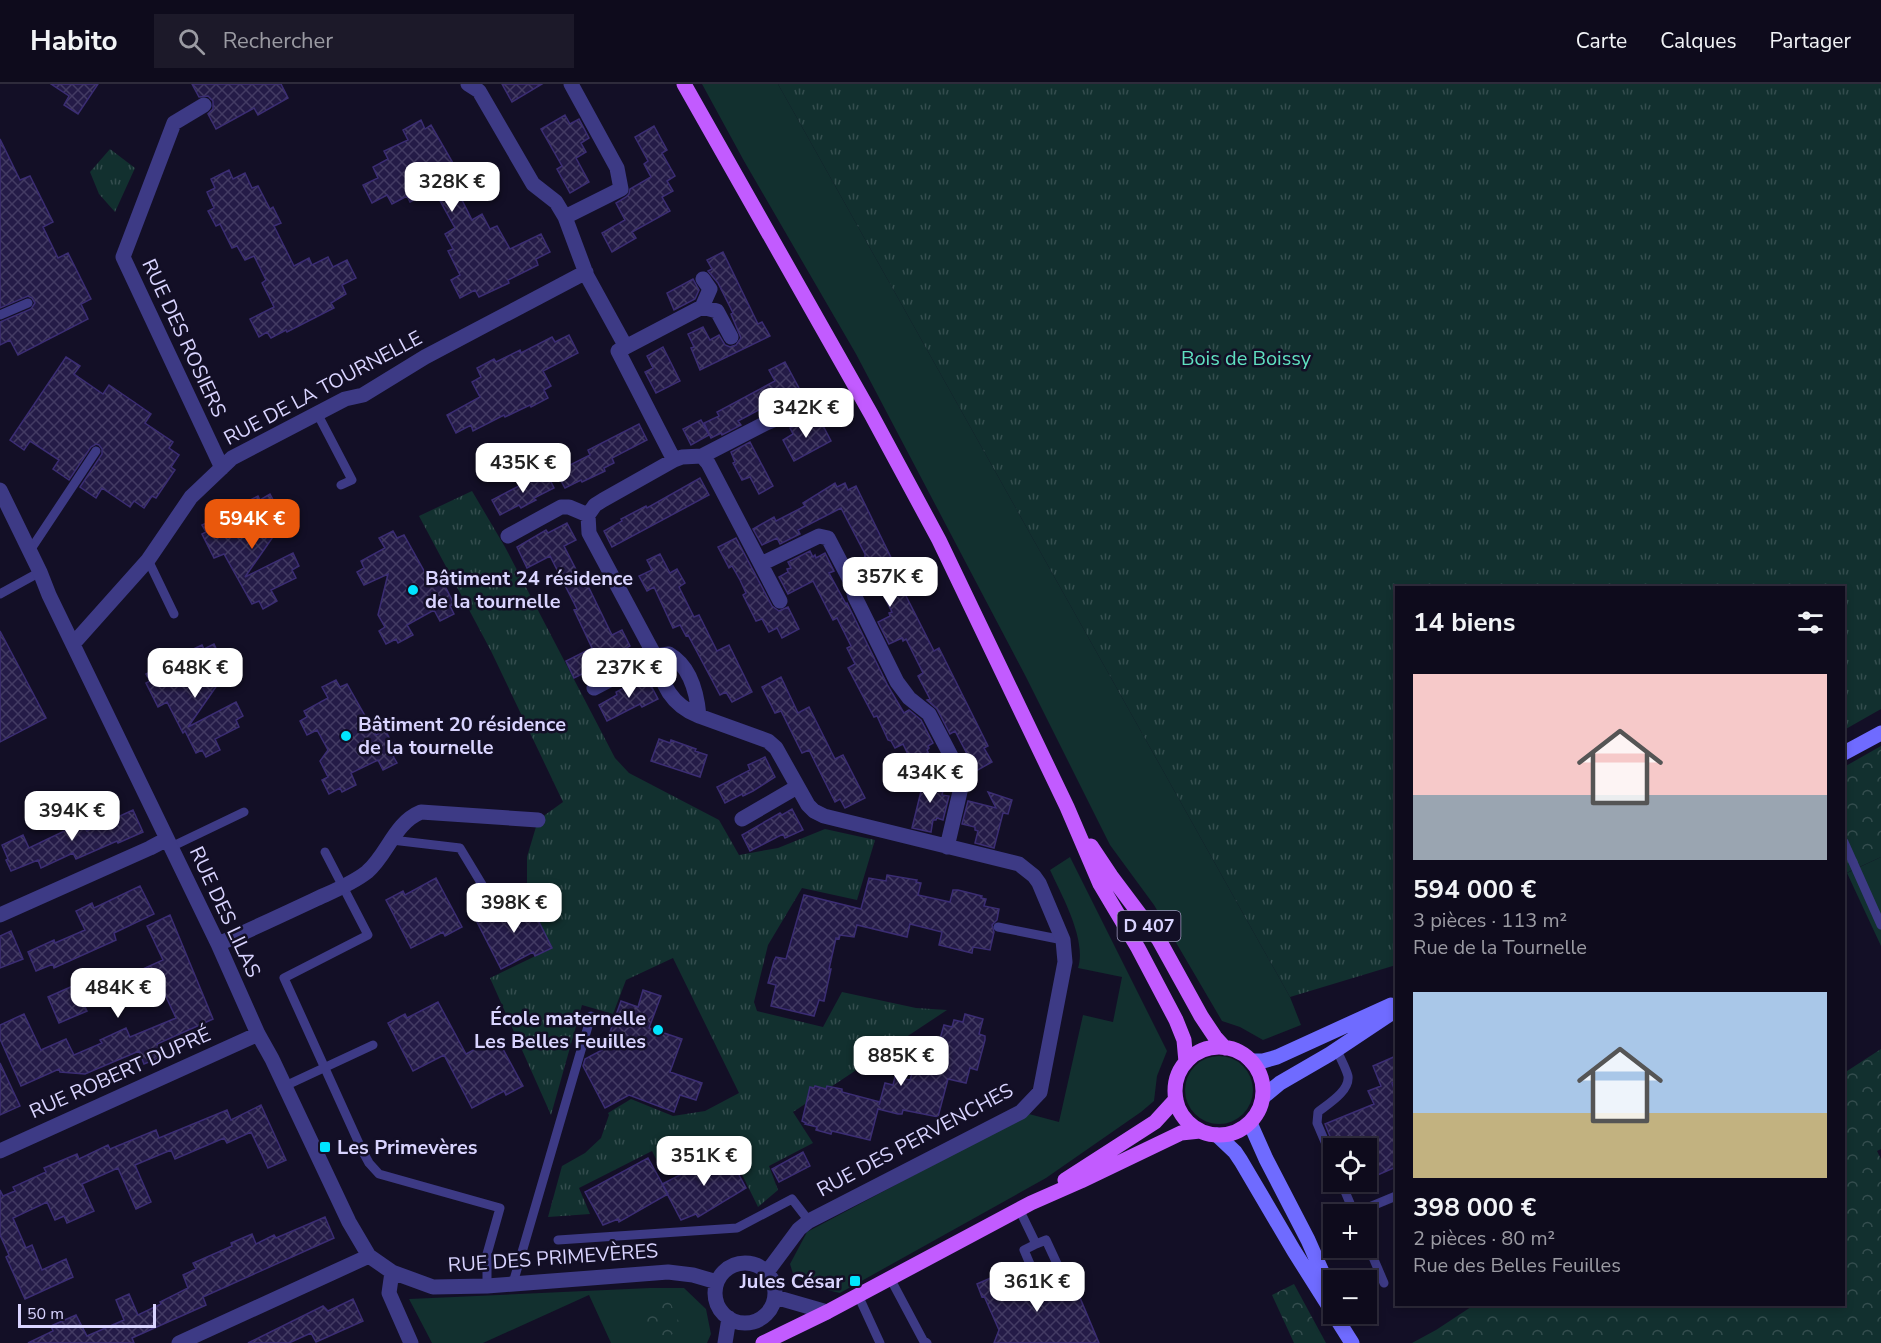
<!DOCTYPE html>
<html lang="fr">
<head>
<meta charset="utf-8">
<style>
  body { margin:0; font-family:"Nunito Sans",sans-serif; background:#1c1929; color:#f1f3f6; height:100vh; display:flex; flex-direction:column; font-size:22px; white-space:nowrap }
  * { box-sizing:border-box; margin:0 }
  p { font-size:20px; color:#9b9ba3 }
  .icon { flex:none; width:33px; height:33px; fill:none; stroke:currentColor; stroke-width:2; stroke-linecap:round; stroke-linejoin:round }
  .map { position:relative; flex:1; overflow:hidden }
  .side { position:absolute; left:1395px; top:502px; width:450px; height:720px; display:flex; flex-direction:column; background:#0e0b1c; border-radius:0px; box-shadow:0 3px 9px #0003,0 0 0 2px #2e2b3b }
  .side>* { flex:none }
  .buttons { position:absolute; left:1323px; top:1054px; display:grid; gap:12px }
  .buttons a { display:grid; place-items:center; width:54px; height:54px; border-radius:0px; background:#0e0b1c; box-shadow:0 3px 9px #0003,0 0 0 2px #2e2b3b; font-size:30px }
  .scale { position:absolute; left:18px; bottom:15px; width:138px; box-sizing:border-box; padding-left:6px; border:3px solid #d9d4ff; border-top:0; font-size:16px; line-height:21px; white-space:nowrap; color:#d9d4ff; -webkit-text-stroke:4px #130f26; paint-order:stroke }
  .price { position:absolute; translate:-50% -51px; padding:0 14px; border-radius:12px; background:#fff; color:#222; font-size:20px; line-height:39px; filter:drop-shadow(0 2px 3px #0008) }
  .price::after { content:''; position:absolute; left:50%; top:36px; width:18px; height:14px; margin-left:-9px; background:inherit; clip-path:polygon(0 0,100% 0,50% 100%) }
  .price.current { background:#ea580c; color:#fff }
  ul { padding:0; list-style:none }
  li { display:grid; align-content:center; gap:12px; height:318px; padding:0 18px }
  li span { display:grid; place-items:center; height:186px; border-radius:0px; color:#555 }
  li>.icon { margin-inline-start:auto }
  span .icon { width:108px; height:108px; fill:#fffc; stroke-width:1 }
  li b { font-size:26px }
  h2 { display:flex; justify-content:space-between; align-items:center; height:72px; padding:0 18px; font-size:26px }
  header { display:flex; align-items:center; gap:36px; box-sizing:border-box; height:84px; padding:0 30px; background:#0e0b1c; border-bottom:2px solid #2e2b3b }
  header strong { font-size:28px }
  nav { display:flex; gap:33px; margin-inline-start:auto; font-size:21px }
  .search { width:420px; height:54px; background:#1c1929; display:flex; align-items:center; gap:15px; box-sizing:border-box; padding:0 21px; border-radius:0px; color:#9b9ba3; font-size:22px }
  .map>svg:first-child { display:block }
  .green { fill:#12302f }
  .forest { fill:url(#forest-crowns) }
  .park { fill:url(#park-tufts) }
  .building { fill:url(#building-cross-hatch); stroke:#3b2d73; stroke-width:1.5 }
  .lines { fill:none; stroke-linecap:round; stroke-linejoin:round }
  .lane { stroke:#3d3a85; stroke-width:9 }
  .street { stroke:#3d3a85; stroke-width:15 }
  .secondary { stroke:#6f6bff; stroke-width:15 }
  .primary { stroke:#c25bff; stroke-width:15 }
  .poi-dot { fill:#00e5ff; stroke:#130f26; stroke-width:2 }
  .labels { text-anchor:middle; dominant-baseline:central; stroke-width:5; stroke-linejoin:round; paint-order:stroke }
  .shield { fill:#130f26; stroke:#9e99be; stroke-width:1.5 }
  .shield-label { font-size:18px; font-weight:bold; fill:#d9d4ff }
  .street-label { font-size:20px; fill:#d9d4ff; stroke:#130f26 }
  .park-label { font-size:20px; fill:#5fe0c0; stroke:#130f26 }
  .poi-label { font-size:20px; font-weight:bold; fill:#d9d4ff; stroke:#130f26; text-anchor:start }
</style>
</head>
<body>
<header>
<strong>Habito</strong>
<div class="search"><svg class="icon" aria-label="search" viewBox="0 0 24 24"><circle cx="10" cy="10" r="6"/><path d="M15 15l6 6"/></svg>Rechercher</div>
<nav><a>Carte</a><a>Calques</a><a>Partager</a></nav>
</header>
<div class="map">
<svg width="1881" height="1259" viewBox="0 0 1881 1259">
  <defs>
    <pattern id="forest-crowns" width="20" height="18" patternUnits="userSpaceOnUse" patternTransform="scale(1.5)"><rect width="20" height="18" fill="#12302f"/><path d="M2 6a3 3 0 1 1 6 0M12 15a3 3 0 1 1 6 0" fill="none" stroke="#344d4e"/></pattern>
    <pattern id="park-tufts" width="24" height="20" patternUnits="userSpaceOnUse" patternTransform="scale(1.5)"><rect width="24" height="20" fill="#12302f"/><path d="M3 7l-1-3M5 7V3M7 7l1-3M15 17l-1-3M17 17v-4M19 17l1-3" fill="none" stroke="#344d4e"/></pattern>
    <pattern id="building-cross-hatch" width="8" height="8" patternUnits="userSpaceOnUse" patternTransform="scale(1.5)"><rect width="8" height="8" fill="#241b47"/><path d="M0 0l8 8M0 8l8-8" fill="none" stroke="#433b63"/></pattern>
  </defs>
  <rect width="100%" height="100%" fill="#130f26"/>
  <path class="green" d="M702,0H778L1290,913L1301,941L1263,956L1240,943L1222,937L1154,821L1110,761L1026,593L856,270L744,77Z
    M1070,773L1167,967L1157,992L1154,1017L1141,1028L1046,1094L840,1209L814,1203L794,1193L790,1180L807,1148L1029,1030L1059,1038L1083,931L1113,938L1122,893L1078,884C1087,856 1062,812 1050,786Z
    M1881,773V862L1847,789Z
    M1185 1006a34 34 0 1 1 68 0a34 34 0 1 1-68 0Z
    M650,1204H684L706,1225L711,1250L707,1259H611L589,1211L483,1259H432L409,1215Z"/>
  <path class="forest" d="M1881,662V773L1844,790V683Z
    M1881,965V1065L1877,1067L1881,1075V1259H1412L1436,1246L1474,1221H1844V989Z
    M1294,1200L1326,1259H1294L1272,1211Z
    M668,1213L682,1245L656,1259H649L635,1230Z"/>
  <path class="park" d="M778,0H1881V625L1844,646V504H1396V881L1290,913Z
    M110,65L135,84L115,128L99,110L90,88Z
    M472,407L505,463L615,674L629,689L719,736L739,771L778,764L825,745L875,756L857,816L802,804L768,861L754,918L757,927L823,943L842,908L916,924L947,926L793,1028L813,1059L769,1082L778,1106L758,1123L730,1066L696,1080L692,1072L661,1085L652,1067L579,1104L590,1130L548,1133L562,1082L585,1069L601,1054L609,1031L608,1029L631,1015L673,1032L705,1027L739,1009L673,874L626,896L613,930L582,921L551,1031L490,894L552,864L527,814V773L538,736L563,718L491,567L419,432Z"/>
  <path class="building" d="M51,0H98L78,30L64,21L69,12Z
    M192,0H281L288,14L258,31L254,24L216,45L208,30L213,25V17L208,12L199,13Z
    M502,0H542L512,18Z
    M565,31L570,40L579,35L589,54L581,59L586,68L576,74L589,98L570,109L557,85L562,82L541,45Z
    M421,36L425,45L431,41L457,86L454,88L462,103L457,106L472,136L482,130L490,145L497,142L510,165L541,150L550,168L536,175L538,181L508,196L509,199L479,213L475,206L460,214L451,196L460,191L448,167L453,165L445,150L455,144L434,106L410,118L407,112L392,120L387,111L372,119L363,101L378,94L373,83L388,75L384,67L408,56L403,46Z
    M654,42L667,66L662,69L675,92L667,97L673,107L662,113L670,127L632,148L636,154L612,168L602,149L625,136L616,119L626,113L629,110L630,105L651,93L644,80L648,77L635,53Z
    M0,55L20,96L30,92L53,138L43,143L58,174L68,169L91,215L81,220L88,235L18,271L10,256L0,261V238L31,225L35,219L32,214L28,212L0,224Z
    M229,86L233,95L245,89L252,104L258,102L270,125L273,123L281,139L274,142L294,182L309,174L312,181L328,173L333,183L347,176L356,194L342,201L346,210L331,219L334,224L287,248L286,246L271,254L267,248L259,253L250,235L274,223L262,199L266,196L254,172L245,176L237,162L232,164L220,140L216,142L208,127L214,124L207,108L215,104L211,95Z
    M723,168L758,240L762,238L770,252L700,286L691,264L694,263L688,250L703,243L710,256L719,251L725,261L730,263L736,261L741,254L731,230L733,229L718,199L708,187L712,185L707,176Z
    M693,195L699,206L695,215L674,226L667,209Z
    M569,251L578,269L543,287L551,302L544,306L548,314L531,323L530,321L505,333L504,331L473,347L471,341L456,349L447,331L480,313L472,298L481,293L477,284L494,275L496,278L520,266L521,269L552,253L555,258Z
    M663,263L680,297L656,309L645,288L653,284L647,272Z
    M66,273L80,282L74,290L103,310L109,301L134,318L151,330L145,339L173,358L169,364L179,371L171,383L175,386L156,414L152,412L144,424L134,417L130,423L102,404L96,414L80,403L102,370V365L99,361L96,360L91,363L69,396L53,385L59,376L30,357L24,366L10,356Z
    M785,278L800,306L771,323L770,320L738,337L741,341L722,351L721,349L711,354L704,339L719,332L717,328L775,297L769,286Z
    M808,335L811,341L820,336L831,357L794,377L783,356L793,350L790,344Z
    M701,336L709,351L691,361L683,345Z
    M639,340L647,356L612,374L614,379L604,384L605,387L582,398L581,396L565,404L556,388L590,371L588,366Z
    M750,358L773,402L759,410L750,393L742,396L733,379L735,378L731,368Z
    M546,388L554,404L534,414L536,416L528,420L521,424L519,421L500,431L492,416Z
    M700,394L709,411L612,463L604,447L622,437L621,435L646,422L647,424Z
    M835,399L837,403L845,399L848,406L856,402L903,498L900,500L934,567L939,564L988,662L984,664L992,678L976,687L955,647L950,650L937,625L927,616L930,615L918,592L923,589L906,555L903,557L902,554L889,560L878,538L890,532L889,529L892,528L875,495L869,498L858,477L865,473V470L841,424L798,446L800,450L780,460L777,454L762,461L753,445L774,433L776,437L805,422L803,419Z
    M270,410L278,425L271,428L276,437L277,447L245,493L293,469L299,482L292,486L296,494L271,506L277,517L263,525L259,517L252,520L224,470L214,474L202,450L206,448L202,441L216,434L222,445L249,431L244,419L258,412L260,416Z
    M567,439L576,456L564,462L585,503L588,502L612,551L622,546L630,562L612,572L613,575L574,594L566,577L592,564L574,526L577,525L550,472L527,484L517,463L546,446L548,449Z
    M393,447L397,454L404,451L432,501L442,496L454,520L450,522L454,530L440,537L434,526L407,541L413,551L398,559L396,555L386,560L379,547L385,543L378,531L388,490L364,501L357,488L364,484L361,477L385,464L379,454Z
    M736,454L772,522L779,527L788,523L799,545L782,554L777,544L769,548L762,535L756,537L743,511L746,509L740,496L732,482L729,484L718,463Z
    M810,467L813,473L815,471L816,474L825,469L834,487L829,489L846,520L847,519L888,602L904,629L909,626L921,636L933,659L928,662L929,664L927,666L932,676L915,685L903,660L895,664L891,657L888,656L877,632L874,633L848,584L855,580L847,564L851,562L837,534L833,536L813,497L788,510L779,493L788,488L787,485L791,484L788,478Z
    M660,470L670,489L677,485L685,499L679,503L694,533L699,531L717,567L729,561L752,608L732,618L726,608L720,611L688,551L686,552L680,541L673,544L654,503L647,507L639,492L652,486L647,476Z
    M0,547L46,634L0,658Z
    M214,560L220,573L215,576L220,586V597L188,643L236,618L243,632L236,636L239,643L215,655L220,666L206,673L202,666L196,669L185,647L183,649L167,618L158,623L146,599L150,597L146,590L160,582L166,593L192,580L187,568L202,561L204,565Z
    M781,593L798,629L809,623L835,675L843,671L865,714L845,724L840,715L835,718L809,666L802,669L781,627L775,629L762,603Z
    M647,594L658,615L642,623L640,620L607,637L599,621L617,611L616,608L635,598L637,600Z
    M336,596L340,603L347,600L376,651L385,646L398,670L393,672L397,679L383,686L378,676L351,689L356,701L342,708L340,704L329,710L322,696L328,693L320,677L328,666L317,646L307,651L300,637L307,633L304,627L328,614L322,603Z
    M659,655L670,659L671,656L696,665L695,667L707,671L700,693L651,677Z
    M765,673L775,693L753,707L743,712L742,710L725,719L717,703L750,686L748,681Z
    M925,691L943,696L940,707H943L942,711L949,712L943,736L937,734L936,736H933L931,748L912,744Z
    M988,708L1012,716L1008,730L1003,729L994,764L975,759L978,747L975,746V743L962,740L968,717L996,724Z
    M792,725L803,746L785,754L783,750L750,767L742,751L780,729L782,731Z
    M133,726L143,748L118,759L117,757L76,775L73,769L41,784L38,776L11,787L6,776L8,775L2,761L23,751L29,764L83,738L87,747Z
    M887,791L917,796L916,798L921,799L918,811L950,818L953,806H958L982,812L981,814L986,815L984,822L999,825L997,836L992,841L994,848L990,866L973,863L972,869L939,861L942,848L910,840L907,853L857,841L854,853L840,851L839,855L836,854L829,885H831L824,917L819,916L814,932L771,922L776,901L768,899L774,877L776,873L786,875L804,811L861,825L869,794L886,797Z
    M436,794L462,843L445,852L443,848L411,864L386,816L403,807L405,811Z
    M140,802L154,830L114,849L116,856L54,884L53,880L36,887L28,868L54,856L55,859L85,846L76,827L92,819L94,824Z
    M527,814L552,864L535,872L533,868L501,885L476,836L492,828L495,831Z
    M170,831L213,935L157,960L163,972L144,980L139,967L85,990L60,988L59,985L21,1002L0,955V941L24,930L41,966L66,955L74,971L102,959L100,956L126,944L130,953L176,934L160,900L140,909L132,890L163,876L147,842Z
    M11,847L23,875L0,884V852Z
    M75,901L87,927L59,939L48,913Z
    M643,906L661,912L649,944L682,955L670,988L702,999L696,1016L680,1011L674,1028L629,1011L605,1024L583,982L585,975L604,965L621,917L638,923Z
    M438,918L466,970L497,954L523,1002L506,1011L504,1007L472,1024L444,971L413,987L388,939L405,930L407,934Z
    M965,930L983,935L979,950L985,952V956L977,986L970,984L966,999L948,995L938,1033L903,1026L902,1030H898L878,1025L870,1056L832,1047L831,1050L816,1046L817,1043L805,1040L806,1039L802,1037L810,1003L814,1004L815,1002L826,1005L827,1002L842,1005V1008L880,1018L879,1021L885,999L893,1001L895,993L910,996L913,986L930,990L944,941L952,943L954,936L963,938Z
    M1396,972V997L1392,999L1396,1010V1083L1366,1096V1065H1335L1325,1040L1374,1020L1368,1007L1381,1002L1373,982Z
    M0,979L20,1022L0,1031Z
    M261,1021L286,1076L268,1084L251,1048L227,1059L224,1054L175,1075L171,1066L135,1081L151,1118L136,1125L118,1084L82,1100L94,1127L67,1139L64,1132L55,1136L47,1118L13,1134L26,1164L32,1161L42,1186L66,1175L73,1193L25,1215L6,1173L9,1171L0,1151V1106L3,1112L15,1107L13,1103L46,1088L44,1084L77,1070L79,1075L108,1061L110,1065L156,1046L159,1054L227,1026L231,1036Z
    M803,1068L810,1082L779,1098L772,1085Z
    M723,1069L724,1071L727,1069L746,1104L698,1133L696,1130L681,1136L662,1100Z
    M648,1074L668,1110L619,1138L618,1135L603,1141L585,1108Z
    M325,1133L334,1154L203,1213L206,1221L132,1254L134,1259H28L53,1247L51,1242L76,1231L87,1252L124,1236L116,1216L129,1210L138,1231L161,1220L160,1218L188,1204L183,1191L196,1185L193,1179L232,1162L231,1159L252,1150L256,1160L274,1151L276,1154Z
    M1002,1189L1007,1200L1019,1196L1045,1208L1051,1202L1060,1198L1075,1202L1099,1259H994L999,1246L984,1212L982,1213L977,1200Z
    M353,1215L363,1237L316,1258L311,1249L289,1259H248L323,1222L328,1227Z"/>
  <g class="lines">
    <path class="lane" d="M0,231L28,219
      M317,329L352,396L341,401
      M29,468L96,367
      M148,476L174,530
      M0,510L40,488
      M392,756L460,764L495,822
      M1844,758L1881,841
      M171,763L244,728
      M325,768L368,851L284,894L362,1066L369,1079L379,1090L500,1124L487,1170V1202
      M998,843L1063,856
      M285,1002L373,961
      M1334,1079L1317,1039L1318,1028C1328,1020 1350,1007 1348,992C1346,984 1340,974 1337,966
      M1341,1098L1355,1131
      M1019,1125L1036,1160L1046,1156L1059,1184L1036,1194L1024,1166L1036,1160
      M1355,1129L1396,1112
      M558,1156L737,1144L792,1115L809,1137
      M1366,1157L1384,1199
      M890,1194L923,1256L927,1259
      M513,1199L591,932
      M858,1211L880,1259"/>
    <path class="street" d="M468,0L479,7L533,100L556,118L565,133L587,192L626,263
      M204,21L174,39L123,173L222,384
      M565,133L621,105L617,84L571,0
      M702,223L710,205L703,195
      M702,372L708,379L780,517
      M674,376L618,267L702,223L717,227L731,253
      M0,406L40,488L49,511L218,860L258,950L272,975L349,1138L369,1172L392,1188L433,1203L487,1202L668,1188L693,1191L717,1198
      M508,452L561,423H569L588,431
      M761,480L819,452L828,454L851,498L855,513L897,598L909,614L929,630L963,695L947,763
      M73,560L148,476L191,413L232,374L345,315L363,311L425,273L586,188
      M594,604L655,572C662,601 671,621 699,632
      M742,735L797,703
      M0,831L150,764L167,755
      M218,860C250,846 282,831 314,816C331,808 352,800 367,788C388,770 394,739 421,728L538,736
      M0,1067L258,950
      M715 1209a30 30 0 1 1 60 0a30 30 0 1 1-60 0Z
      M392,1188L389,1209L411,1259
      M767,1188L799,1145L809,1137L1021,1028L1040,1008L1065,878L1063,856L1039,799L1034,792L1019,780L824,732L814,727L808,721L776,664L768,657L699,632C697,609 690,582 669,570L655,572L589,449L588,431L595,421L603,416L674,376L682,373L702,372L766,339L805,323
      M775,1213L827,1228
      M179,1259L369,1172
      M725,1259L729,1234"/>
    <path class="secondary" d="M1844,669L1881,649
      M1251,977H1263L1277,973L1391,921
      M1263,1013L1280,999L1330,970L1396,926
      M1250,1039L1266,1075L1308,1156L1334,1215
      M1217,1051L1235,1068L1241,1077L1294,1167L1352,1259"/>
    <path class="primary" d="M684,0L871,330L939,456L1067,723L1100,800L1138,864L1176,936L1184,956L1186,978
      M1091,762L1111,792L1159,856L1201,932L1215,953L1225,964
      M1175 1007a44 44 0 1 1 88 0a44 44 0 1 1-88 0Z
      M1065,1096L1155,1038L1176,1015
      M763,1259L827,1228L1031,1119L1081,1097L1181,1049L1200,1047"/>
  </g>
  <g class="poi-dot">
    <circle cx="413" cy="506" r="6"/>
    <circle cx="346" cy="652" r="6"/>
    <circle cx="658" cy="946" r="6"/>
    <rect x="319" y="1057" width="12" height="12" rx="3"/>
    <rect x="849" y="1191" width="12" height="12" rx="3"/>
  </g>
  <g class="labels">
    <rect class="shield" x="1117.5" y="827" width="63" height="30" rx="4.5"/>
    <g class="shield-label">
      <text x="1149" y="842">D 407</text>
    </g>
    <g class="street-label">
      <text transform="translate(184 254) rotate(65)">RUE DES ROSIERS</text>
      <text transform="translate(323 304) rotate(-28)">RUE DE LA TOURNELLE</text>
      <text transform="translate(225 828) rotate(65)">RUE DES LILAS</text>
      <text transform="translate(120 989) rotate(-24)">RUE ROBERT DUPRÉ</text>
      <text transform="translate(915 1056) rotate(-28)">RUE DES PERVENCHES</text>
      <text transform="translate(553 1174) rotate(-4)">RUE DES PRIMEVÈRES</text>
    </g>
    <g class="park-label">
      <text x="1246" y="274">Bois de Boissy</text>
    </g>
    <g class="poi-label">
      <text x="425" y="494">Bâtiment 24 résidence<tspan x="425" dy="23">de la tournelle</tspan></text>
      <text x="358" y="640">Bâtiment 20 résidence<tspan x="358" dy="23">de la tournelle</tspan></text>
      <text x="646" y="934" text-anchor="end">École maternelle<tspan x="646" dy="23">Les Belles Feuilles</tspan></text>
      <text x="337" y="1063">Les Primevères</text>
      <text x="843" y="1197" text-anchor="end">Jules César</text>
    </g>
  </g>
</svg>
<div class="buttons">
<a><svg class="icon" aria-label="locate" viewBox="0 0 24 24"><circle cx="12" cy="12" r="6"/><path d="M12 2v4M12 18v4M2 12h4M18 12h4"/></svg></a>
<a>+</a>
<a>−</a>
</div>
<div class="scale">50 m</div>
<b class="price" style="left:452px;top:129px">328K €</b>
<b class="price" style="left:806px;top:355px">342K €</b>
<b class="price" style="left:523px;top:410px">435K €</b>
<b class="price current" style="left:252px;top:466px">594K €</b>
<b class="price" style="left:890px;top:524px">357K €</b>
<b class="price" style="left:195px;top:615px">648K €</b>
<b class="price" style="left:629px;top:615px">237K €</b>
<b class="price" style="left:930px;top:720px">434K €</b>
<b class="price" style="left:72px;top:758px">394K €</b>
<b class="price" style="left:514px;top:850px">398K €</b>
<b class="price" style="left:118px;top:935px">484K €</b>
<b class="price" style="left:901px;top:1003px">885K €</b>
<b class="price" style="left:704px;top:1103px">351K €</b>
<b class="price" style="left:1037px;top:1229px">361K €</b>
<section class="side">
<h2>14 biens<svg class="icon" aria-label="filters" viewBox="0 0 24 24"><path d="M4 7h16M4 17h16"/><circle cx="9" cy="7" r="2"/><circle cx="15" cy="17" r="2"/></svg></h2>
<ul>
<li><span style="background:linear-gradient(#f6c9c9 65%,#9aa5b1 0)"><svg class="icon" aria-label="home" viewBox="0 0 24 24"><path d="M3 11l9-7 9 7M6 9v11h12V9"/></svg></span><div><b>594 000 €</b><p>3 pièces · 113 m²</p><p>Rue de la Tournelle</p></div></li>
<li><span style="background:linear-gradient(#a9c7e8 65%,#c2b280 0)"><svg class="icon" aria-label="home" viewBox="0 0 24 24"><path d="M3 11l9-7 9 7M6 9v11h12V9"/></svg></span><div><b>398 000 €</b><p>2 pièces · 80 m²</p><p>Rue des Belles Feuilles</p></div></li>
</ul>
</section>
</div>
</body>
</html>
